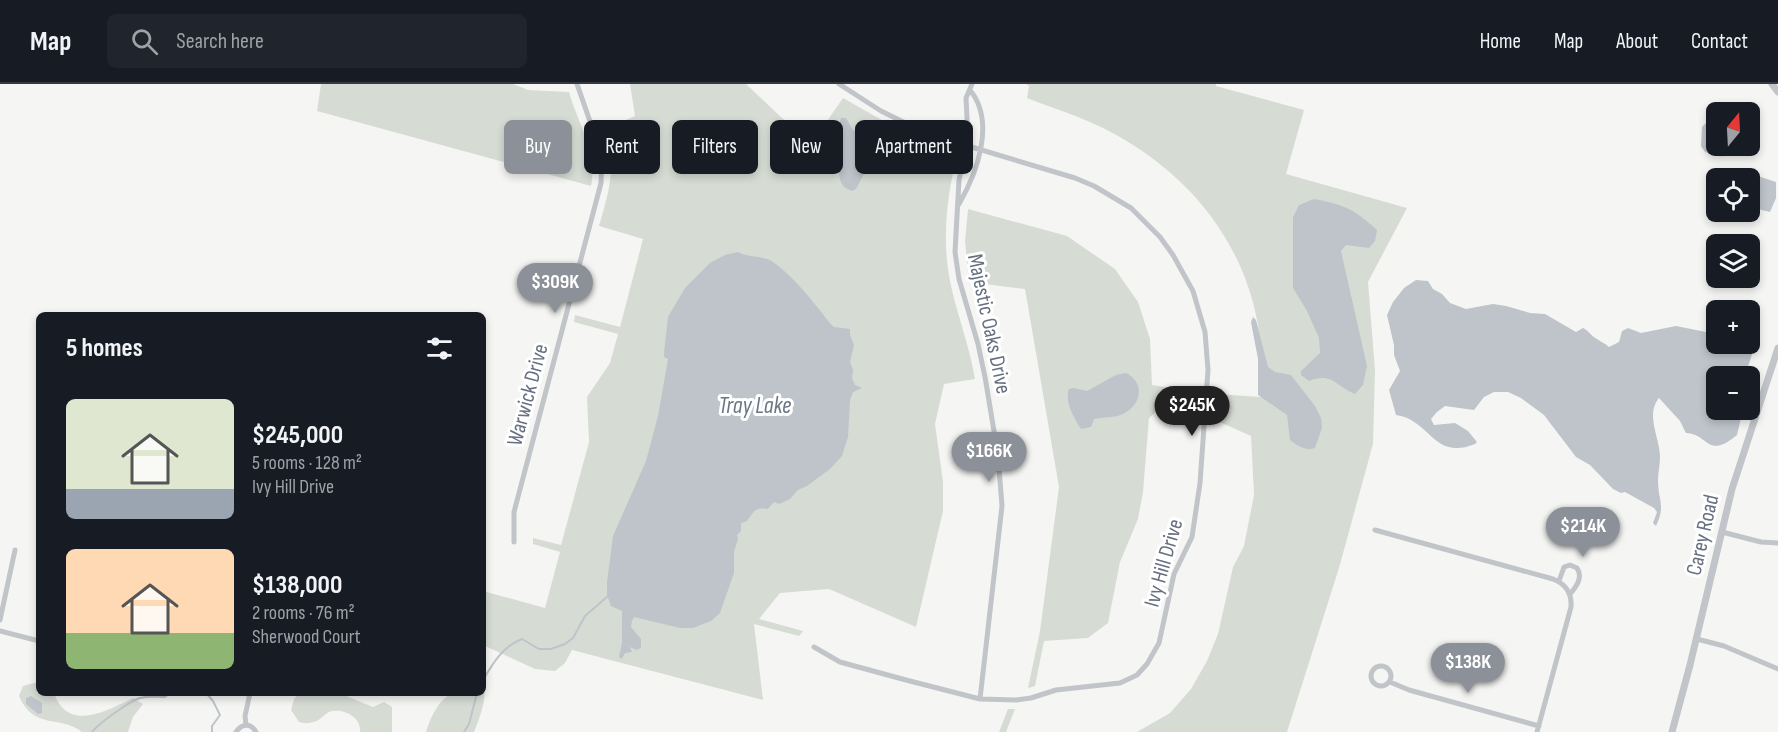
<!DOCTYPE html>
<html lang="en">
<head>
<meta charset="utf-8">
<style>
  body { margin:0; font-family:"Sofia Sans Condensed",sans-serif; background:#20242c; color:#f1f3f6; height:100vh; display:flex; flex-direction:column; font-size:22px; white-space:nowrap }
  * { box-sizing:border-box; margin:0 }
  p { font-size:20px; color:#9ea1a6 }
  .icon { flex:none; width:33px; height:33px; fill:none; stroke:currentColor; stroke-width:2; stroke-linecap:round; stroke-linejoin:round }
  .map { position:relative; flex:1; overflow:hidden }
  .drawer { position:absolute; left:36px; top:228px; width:450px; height:384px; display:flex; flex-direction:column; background:#171b24; border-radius:9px; box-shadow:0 3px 9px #0003 }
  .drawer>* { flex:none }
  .banner { position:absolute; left:504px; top:36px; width:570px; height:54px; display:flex; gap:12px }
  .needle { width:39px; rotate:18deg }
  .controls { position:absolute; left:1706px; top:18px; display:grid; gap:12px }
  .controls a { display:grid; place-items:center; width:54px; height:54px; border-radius:9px; background:#171b24; box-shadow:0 3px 9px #0003; font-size:30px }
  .price { position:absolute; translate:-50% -51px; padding:0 14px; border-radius:21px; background:#8c9099; color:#fff; font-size:20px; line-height:39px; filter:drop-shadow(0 2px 3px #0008) }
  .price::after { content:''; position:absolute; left:50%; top:36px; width:18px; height:14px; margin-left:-9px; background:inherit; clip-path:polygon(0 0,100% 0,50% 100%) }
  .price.active { background:#222; color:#fff }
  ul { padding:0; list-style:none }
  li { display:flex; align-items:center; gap:18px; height:150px; padding:0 30px }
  li span { display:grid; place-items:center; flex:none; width:168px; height:120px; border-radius:9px; color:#555 }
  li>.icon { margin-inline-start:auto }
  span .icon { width:72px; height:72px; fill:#fffc; stroke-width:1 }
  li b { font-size:26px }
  h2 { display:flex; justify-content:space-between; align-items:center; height:72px; padding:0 30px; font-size:26px }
  .chip { padding:0 21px; border-radius:9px; background:#171b24; box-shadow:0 3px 9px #0003; font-size:21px; line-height:54px }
  .chip.active { background:#8c9099; color:#fff }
  header { display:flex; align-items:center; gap:36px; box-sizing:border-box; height:84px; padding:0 30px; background:#171b24; border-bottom:2px solid #363941 }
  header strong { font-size:28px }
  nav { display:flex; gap:33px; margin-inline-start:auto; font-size:21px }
  .search { width:420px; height:54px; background:#20242c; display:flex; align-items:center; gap:15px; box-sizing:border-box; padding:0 21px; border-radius:9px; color:#9ea1a6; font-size:22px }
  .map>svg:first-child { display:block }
  .green { fill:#d6dcd4 }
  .water { fill:#bec4ca }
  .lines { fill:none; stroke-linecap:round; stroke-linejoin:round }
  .stream { stroke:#bec4ca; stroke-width:2 }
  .minor { stroke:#c1c4c8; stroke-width:5 }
  .tertiary { stroke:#c1c4c8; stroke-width:7 }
  .labels { text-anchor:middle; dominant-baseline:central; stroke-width:6; stroke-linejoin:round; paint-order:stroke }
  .street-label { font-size:22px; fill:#677081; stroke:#fff }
  .water-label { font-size:24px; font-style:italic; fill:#697785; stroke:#fff }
</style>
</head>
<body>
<header>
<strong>Map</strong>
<div class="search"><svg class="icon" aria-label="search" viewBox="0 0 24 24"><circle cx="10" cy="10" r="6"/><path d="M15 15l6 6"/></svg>Search here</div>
<nav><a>Home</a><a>Map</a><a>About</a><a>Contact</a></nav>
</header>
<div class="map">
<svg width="1778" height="648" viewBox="0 0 1778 648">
  <rect width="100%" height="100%" fill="#f5f6f3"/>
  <path class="green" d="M321,0H513L528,6L569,8C578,40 598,68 591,102L317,27Z
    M630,0H746L782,34L814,56L843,14L896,44L958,69C946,112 941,162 952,206C959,236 970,264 975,295L944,300L935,340L943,398V427L916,543L829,505L780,509L759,535L803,547L799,552L754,540L763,616L572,566L565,579L555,587L535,585L483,561V507L545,524L560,468L533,460V454L561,461L589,358L587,313L610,279L618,250L574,238L575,231L620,243L643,155L599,142C608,110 619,78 603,46L635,32Z
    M1026,0H1216V2L1304,26L1286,90L1407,124L1368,198L1375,286L1373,360L1339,484L1287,648H1137L1170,629L1191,605L1207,577L1218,550L1233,483L1244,462L1254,411L1251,352L1213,335L1215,310L1261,313C1261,287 1262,261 1257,236C1240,149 1181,83 1103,44C1079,32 1052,24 1027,14L1029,2Z
    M968,125L1067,152L1115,185L1138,218L1150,255L1152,301L1197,308L1196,328L1159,325L1149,334L1143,408L1138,435L1120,478L1108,539L1088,554L1044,557L1035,602L1028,604L1040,547L1059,403L1025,205L969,198L965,157Z
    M34,599H39V609H54C68,648 105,628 133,614L143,620L133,633L128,648H82C59,630 34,647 19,612L23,602Z
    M483,602L485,603C485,620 480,633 474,648H426C430,635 439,613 454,609C462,607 474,609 483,609Z
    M299,609H339L373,623L384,618L392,623V648H360C362,633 342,623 329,628C323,631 320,637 313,638C308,640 304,639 299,638L291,626L294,615Z
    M1008,625H1015L1006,648H999Z"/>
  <path class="water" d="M841,34H846L853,46L868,54C877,70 864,90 856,105L852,107C847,105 843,103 841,98C836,87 837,45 841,34Z
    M1706,39L1716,40V62H1740C1731,75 1718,74 1705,68L1701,62L1702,43Z
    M1748,92L1761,93L1776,98V114L1770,128L1749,123V94H1741Z
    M1314,115C1345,121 1354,125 1377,146L1375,157L1369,164L1346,161L1341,167L1367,282L1363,301L1355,310C1335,302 1333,288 1309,297L1301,291V287L1320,269L1319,254L1307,227L1293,204V133L1299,121Z
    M738,168C747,174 764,171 773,178C791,191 805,208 819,225C824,231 828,238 834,243L850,245V251L854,261L850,278L853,286L852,294L855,301L862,304L853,308L850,316L848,353L842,372L830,385L807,402L798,406L790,415L779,420L774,418L768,425C754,423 754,428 747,437L741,439V447L737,451L738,455L734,468V489L720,529L711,537L693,544H680L634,533L632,537L631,543L641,555V564L636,566L630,563L632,568L625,569L622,575L619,573L622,559V527L611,522L607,511V498L613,452L646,377L658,332L668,275L664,273V269L668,233L685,204L710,179L725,171Z
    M1416,196L1428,197L1433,205L1442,210L1450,219L1466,225L1493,220L1506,222L1530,229L1545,230L1576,248L1583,244C1589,247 1591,252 1597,255C1601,258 1605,259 1609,263L1619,258L1622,247L1628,244L1641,249L1676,242L1711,249L1716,241V260C1729,260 1744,257 1753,267L1745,292H1716V326H1739L1741,334L1737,351C1707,376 1709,350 1686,349L1680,337L1659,314C1645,331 1660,354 1660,373C1660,381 1658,389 1658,396C1658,417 1666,421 1656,442L1653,439L1657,428L1654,424L1625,408L1621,409L1613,405L1590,381L1576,373L1544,331L1521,314L1508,308H1494L1484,313L1474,326L1445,322L1437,328L1431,335L1434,341L1455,339L1468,347L1477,358L1475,360C1433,377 1431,336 1396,331L1389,306L1400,287L1394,271V261L1387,231L1393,218L1404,204Z
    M1253,233L1256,236L1268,283L1275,288L1291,291L1315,322L1321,334L1322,344L1315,364C1305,367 1298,362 1290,356L1287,331L1258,311V275L1251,238Z
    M1126,289C1146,299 1141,321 1123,330C1115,334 1103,333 1094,335L1091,343L1081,345C1074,334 1064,318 1069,305L1074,304L1087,307L1116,291Z
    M31,612L42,619V629L38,630L26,620V614Z"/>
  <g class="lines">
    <path class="stream" d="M483,596C493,579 503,562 522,555L539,565H551L565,560L573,554L585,532L608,512
      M206,609L213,617L220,631L212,642V648
      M92,648C99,639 130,617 140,614C148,612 156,613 165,613L170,609
      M464,648L469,640L477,609"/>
    <path class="minor" d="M972,0L966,14L968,53L959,96L955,168L959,195L978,260L985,293L998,371L1002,422L980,615
      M959,120C977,89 996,38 970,6
      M1375,446L1553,495C1566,500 1572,509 1571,523L1537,648
      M1722,448L1761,458L1778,459
      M514,458V428L601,99L602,72L577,0
      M1559,497L1564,483L1570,481L1577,484C1583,493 1577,502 1570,510
      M0,536L15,466
      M0,547L39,557
      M1697,555L1724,562L1778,585
      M814,563L840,578L906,596L980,615L1016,616L1031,614L1056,606L1120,599L1137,591L1147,580L1159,559L1174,490L1192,453L1200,399L1208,286L1205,248L1193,207L1173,171L1160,153L1131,124L1094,102L1075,94L928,50L881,27L839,0
      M1371 592a10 10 0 1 1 20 0a10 10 0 1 1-20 0Z
      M1390,598L1409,606L1539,642
      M246,641L245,632L250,609
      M236,648C242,639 251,639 256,648"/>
    <path class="tertiary" d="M1772,0L1778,8
      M1672,648L1690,581L1732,405L1778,264"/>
  </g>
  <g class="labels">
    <g class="street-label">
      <text transform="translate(989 240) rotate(78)">Majestic Oaks Drive</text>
      <text transform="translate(528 311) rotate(-75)">Warwick Drive</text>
      <text transform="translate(1703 451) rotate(-77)">Carey Road</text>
      <text transform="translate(1164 479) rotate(-74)">Ivy Hill Drive</text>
    </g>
    <g class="water-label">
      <text x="755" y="321">Tray Lake</text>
    </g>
  </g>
</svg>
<div class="controls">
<a><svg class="needle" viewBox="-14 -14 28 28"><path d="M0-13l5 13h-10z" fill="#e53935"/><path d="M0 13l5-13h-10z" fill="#9ea1a6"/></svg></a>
<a><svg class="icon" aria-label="locate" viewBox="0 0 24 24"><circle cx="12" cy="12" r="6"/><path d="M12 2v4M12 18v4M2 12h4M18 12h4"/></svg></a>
<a><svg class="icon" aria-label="layers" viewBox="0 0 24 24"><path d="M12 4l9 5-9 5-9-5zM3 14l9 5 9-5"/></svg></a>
<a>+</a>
<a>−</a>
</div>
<b class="price" style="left:555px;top:230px">$309K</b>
<b class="price active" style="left:1192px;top:353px">$245K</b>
<b class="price" style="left:989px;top:399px">$166K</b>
<b class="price" style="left:1583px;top:474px">$214K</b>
<b class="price" style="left:1468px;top:610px">$138K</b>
<div class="banner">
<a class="chip active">Buy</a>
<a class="chip">Rent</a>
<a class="chip">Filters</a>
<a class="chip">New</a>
<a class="chip">Apartment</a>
</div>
<section class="drawer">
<h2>5 homes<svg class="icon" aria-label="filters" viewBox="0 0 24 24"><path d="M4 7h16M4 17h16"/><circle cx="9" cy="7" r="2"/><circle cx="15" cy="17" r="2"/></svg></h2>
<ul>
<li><span style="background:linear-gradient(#dfe7d0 75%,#9aa5b1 0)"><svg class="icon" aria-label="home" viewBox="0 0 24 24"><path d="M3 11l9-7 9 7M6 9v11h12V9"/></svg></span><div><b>$245,000</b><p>5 rooms · 128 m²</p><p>Ivy Hill Drive</p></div></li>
<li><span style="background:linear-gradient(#ffd9b3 70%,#8fb573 0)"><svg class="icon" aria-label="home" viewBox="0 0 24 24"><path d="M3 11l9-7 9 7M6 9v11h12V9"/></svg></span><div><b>$138,000</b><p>2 rooms · 76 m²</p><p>Sherwood Court</p></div></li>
</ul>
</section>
</div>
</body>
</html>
